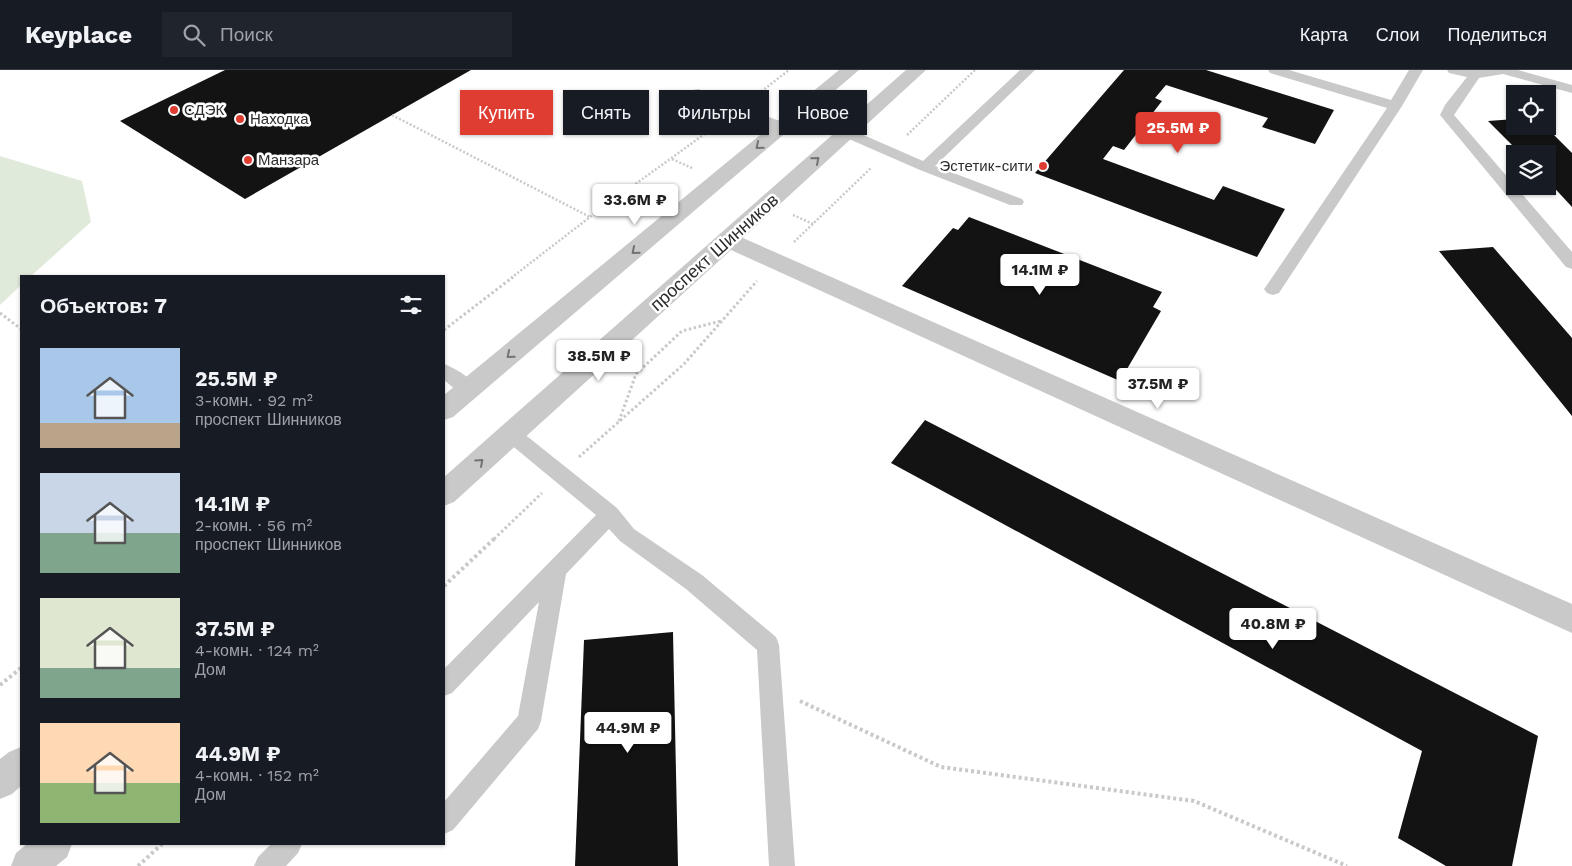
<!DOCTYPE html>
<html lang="ru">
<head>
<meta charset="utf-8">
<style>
  body { margin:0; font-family:"Work Sans",sans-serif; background:#20242c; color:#f1f3f6; height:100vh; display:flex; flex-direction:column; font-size:19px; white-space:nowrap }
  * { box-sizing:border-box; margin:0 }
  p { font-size:16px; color:#9ea1a6 }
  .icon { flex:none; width:28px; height:28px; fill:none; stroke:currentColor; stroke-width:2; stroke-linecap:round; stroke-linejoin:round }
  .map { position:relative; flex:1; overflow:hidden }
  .details { position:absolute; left:20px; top:205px; width:425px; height:570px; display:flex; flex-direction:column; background:#171b24; border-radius:0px; box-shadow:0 1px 4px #0004 }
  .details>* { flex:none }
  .hud { position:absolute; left:460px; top:20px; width:475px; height:45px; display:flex; gap:10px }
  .buttons { position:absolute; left:1506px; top:15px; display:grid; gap:10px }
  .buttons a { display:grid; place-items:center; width:50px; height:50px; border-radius:0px; background:#171b24; box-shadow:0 1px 4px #0004; font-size:25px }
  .price { position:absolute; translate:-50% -42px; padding:0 11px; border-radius:5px; background:#fff; color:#222; font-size:16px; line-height:32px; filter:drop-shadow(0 1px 2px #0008) }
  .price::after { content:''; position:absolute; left:50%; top:30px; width:15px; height:11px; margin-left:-8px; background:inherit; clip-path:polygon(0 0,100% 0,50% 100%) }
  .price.selected { background:#df3c32; color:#fff }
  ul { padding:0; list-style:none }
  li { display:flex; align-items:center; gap:15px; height:125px; padding:0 20px }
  li span { display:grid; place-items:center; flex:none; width:140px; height:100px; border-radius:0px; color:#555 }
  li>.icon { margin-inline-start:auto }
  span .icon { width:60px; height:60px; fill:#fffc; stroke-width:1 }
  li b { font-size:21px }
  h2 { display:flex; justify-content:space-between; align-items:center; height:60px; padding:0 20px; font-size:21px }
  .tag { padding:0 18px; border-radius:0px; background:#171b24; box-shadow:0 1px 4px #0004; font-size:18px; line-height:45px }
  .tag.selected { background:#df3c32; color:#fff }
  header { display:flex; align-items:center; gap:30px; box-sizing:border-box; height:70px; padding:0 25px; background:#171b24; border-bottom:1px solid #363941 }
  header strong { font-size:24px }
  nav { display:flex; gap:28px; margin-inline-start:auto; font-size:18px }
  .search { width:350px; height:45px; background:#20242c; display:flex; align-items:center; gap:12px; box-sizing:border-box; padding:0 18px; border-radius:0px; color:#9ea1a6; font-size:19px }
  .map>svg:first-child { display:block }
  .green { fill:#e0eada }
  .building { fill:#131313 }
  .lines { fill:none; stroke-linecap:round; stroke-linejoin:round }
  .path-far2 { stroke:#c9c9c9; stroke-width:2.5; stroke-dasharray:2 2; stroke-linecap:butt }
  .path-far1 { stroke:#c9c9c9; stroke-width:3; stroke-dasharray:2.5 2.5; stroke-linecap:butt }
  .path { stroke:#c9c9c9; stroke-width:4; stroke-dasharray:3 3; stroke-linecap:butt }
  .service { fill:#c9c9c9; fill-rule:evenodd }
  .minor { fill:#c9c9c9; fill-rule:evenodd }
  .oneway { stroke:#737373 }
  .poi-dot { fill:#df3c32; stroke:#fff; stroke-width:2 }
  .labels { text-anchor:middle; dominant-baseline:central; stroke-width:5; stroke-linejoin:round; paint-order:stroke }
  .far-poi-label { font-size:15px; fill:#2c2c2c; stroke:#fff; text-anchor:start }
  .street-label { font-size:18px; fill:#2c2c2c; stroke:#fff }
</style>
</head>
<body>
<header>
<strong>Keyplace</strong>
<div class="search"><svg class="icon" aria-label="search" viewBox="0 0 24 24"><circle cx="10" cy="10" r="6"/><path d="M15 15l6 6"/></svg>Поиск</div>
<nav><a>Карта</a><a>Слои</a><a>Поделиться</a></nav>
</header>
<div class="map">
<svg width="1572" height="796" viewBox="0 0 1572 796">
  <rect width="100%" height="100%" fill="#fff"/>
  <path class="green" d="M0,86L82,111L91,152L31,206H21V215L0,235Z"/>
  <path class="building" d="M225,0H471L245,129L120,51Z
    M1124,0H1206L1334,40L1315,74L1262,57L1268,48L1166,15L1155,28L1162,31L1124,80L1113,76L1103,89L1214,130L1223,116L1285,139L1257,187L1035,103Z
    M1515,49V56H1545L1572,83V137L1548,111V84H1521L1488,51Z
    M969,147L1162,222L1153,237L1161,241L1120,311L902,216L953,158L958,160Z
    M1493,177L1572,268V346L1439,181Z
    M925,350L1538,666L1512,796H1446L1398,768L1422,681L891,393Z
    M673,562L678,796H575L584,570Z"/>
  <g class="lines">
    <path class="path-far2" d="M758,24L789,0
      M392,45L590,147
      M907,65L975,0
      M672,89L692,98
      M793,145L813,154
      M794,172L871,98
      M511,208L590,147L717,55"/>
    <path class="path-far1" d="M0,243L21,259
      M444,260L513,207
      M619,351L636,304L682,261L721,251
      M579,387L684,294L757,211
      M494,469L542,423"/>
    <path class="path" d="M444,516L495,468
      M0,615L21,598
      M800,631L941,697L1194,731L1347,796
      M138,796L162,774"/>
    <path class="service" d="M1020,0H1035L935,96L1022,129L1024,132L1022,135H1010L920,100L842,66L840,63L842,60H852L923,91Z
      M1268,0H1289L1391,30L1409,0H1423L1402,36L1279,223L1273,225L1267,223L1264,219L1267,215L1387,38L1270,3Z
      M1447,0H1518L1572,15V23L1503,4L1479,8L1454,45L1572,182V199L1566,197L1440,45L1445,35L1467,7L1449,3Z
      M698,19L787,54L789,57L787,60H777L693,26L691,23L693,20Z
      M444,294C455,298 473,309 478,319L476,324C463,328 454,318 444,310Z
      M511,356L518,359L617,438L634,459L702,505L776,567L779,575L795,796H769L757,580L686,519L620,471L609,459L566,504L541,651L538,659L453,760L444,764V732L518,646L539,532L452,623L444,626V599L596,445L504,369L501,364L504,359Z
      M271,774H302L298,783L286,796H254L258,787Z"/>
    <path class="minor" d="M839,0H859L453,347L444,350V325Z
      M906,0H926L743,168L1572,534V563L731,180L454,432L444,436V407Z
      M21,677V716L12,724L0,729V689L9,682Z
      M27,774H72L67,787L56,796H11L16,783Z"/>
  </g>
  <defs><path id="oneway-chevron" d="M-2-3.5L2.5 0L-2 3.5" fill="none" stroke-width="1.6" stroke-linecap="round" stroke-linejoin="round" transform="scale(1.25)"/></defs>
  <g class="oneway">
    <use href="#oneway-chevron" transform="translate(759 76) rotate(140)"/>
    <use href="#oneway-chevron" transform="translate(816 90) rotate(-41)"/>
    <use href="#oneway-chevron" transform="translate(635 181) rotate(140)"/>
    <use href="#oneway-chevron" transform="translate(510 285) rotate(140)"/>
    <use href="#oneway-chevron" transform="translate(480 392) rotate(-42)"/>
  </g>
  <g class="poi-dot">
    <circle cx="174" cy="40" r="5"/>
    <circle cx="240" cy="49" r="5"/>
    <circle cx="248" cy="90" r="5"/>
    <circle cx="1043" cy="96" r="5"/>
  </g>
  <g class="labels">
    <g class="far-poi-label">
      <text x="184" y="40">СДЭК</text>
      <text x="250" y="49">Находка</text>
      <text x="258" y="90">Манзара</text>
      <text x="1033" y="96" text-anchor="end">Эстетик-сити</text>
    </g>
    <g class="street-label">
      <text transform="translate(714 182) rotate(-42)">проспект Шинников</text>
    </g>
  </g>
</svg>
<div class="buttons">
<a><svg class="icon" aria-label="locate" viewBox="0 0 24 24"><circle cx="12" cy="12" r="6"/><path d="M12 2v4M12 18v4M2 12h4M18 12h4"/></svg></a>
<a><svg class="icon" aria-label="layers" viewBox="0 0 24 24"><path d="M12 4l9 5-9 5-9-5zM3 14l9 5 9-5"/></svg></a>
</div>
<b class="price selected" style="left:1178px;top:84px">25.5M ₽</b>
<b class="price" style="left:635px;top:156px">33.6M ₽</b>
<b class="price" style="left:1040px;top:226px">14.1M ₽</b>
<b class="price" style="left:599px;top:312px">38.5M ₽</b>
<b class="price" style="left:1158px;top:340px">37.5M ₽</b>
<b class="price" style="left:1273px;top:580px">40.8M ₽</b>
<b class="price" style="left:628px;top:684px">44.9M ₽</b>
<div class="hud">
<a class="tag selected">Купить</a>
<a class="tag">Снять</a>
<a class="tag">Фильтры</a>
<a class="tag">Новое</a>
</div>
<section class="details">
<h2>Объектов: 7<svg class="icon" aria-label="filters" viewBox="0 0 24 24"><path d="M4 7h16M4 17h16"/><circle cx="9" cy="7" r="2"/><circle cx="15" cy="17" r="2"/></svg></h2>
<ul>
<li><span style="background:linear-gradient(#a9c7e8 75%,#b9a48a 0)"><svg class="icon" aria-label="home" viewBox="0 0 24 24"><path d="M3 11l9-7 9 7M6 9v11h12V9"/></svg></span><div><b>25.5M ₽</b><p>3-комн. · 92 m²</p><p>проспект Шинников</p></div></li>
<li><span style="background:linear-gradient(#c9d6e8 60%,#7fa58c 0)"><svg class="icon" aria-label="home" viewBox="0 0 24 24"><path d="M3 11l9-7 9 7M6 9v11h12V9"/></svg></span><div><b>14.1M ₽</b><p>2-комн. · 56 m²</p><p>проспект Шинников</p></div></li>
<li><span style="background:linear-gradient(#dfe7d0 70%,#7fa58c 0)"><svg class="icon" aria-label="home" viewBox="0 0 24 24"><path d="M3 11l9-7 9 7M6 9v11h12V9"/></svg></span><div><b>37.5M ₽</b><p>4-комн. · 124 m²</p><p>Дом</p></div></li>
<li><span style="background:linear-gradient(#ffd9b3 60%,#8fb573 0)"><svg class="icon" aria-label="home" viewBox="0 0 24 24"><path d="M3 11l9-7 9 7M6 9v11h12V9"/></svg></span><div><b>44.9M ₽</b><p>4-комн. · 152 m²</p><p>Дом</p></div></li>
</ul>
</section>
</div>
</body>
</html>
